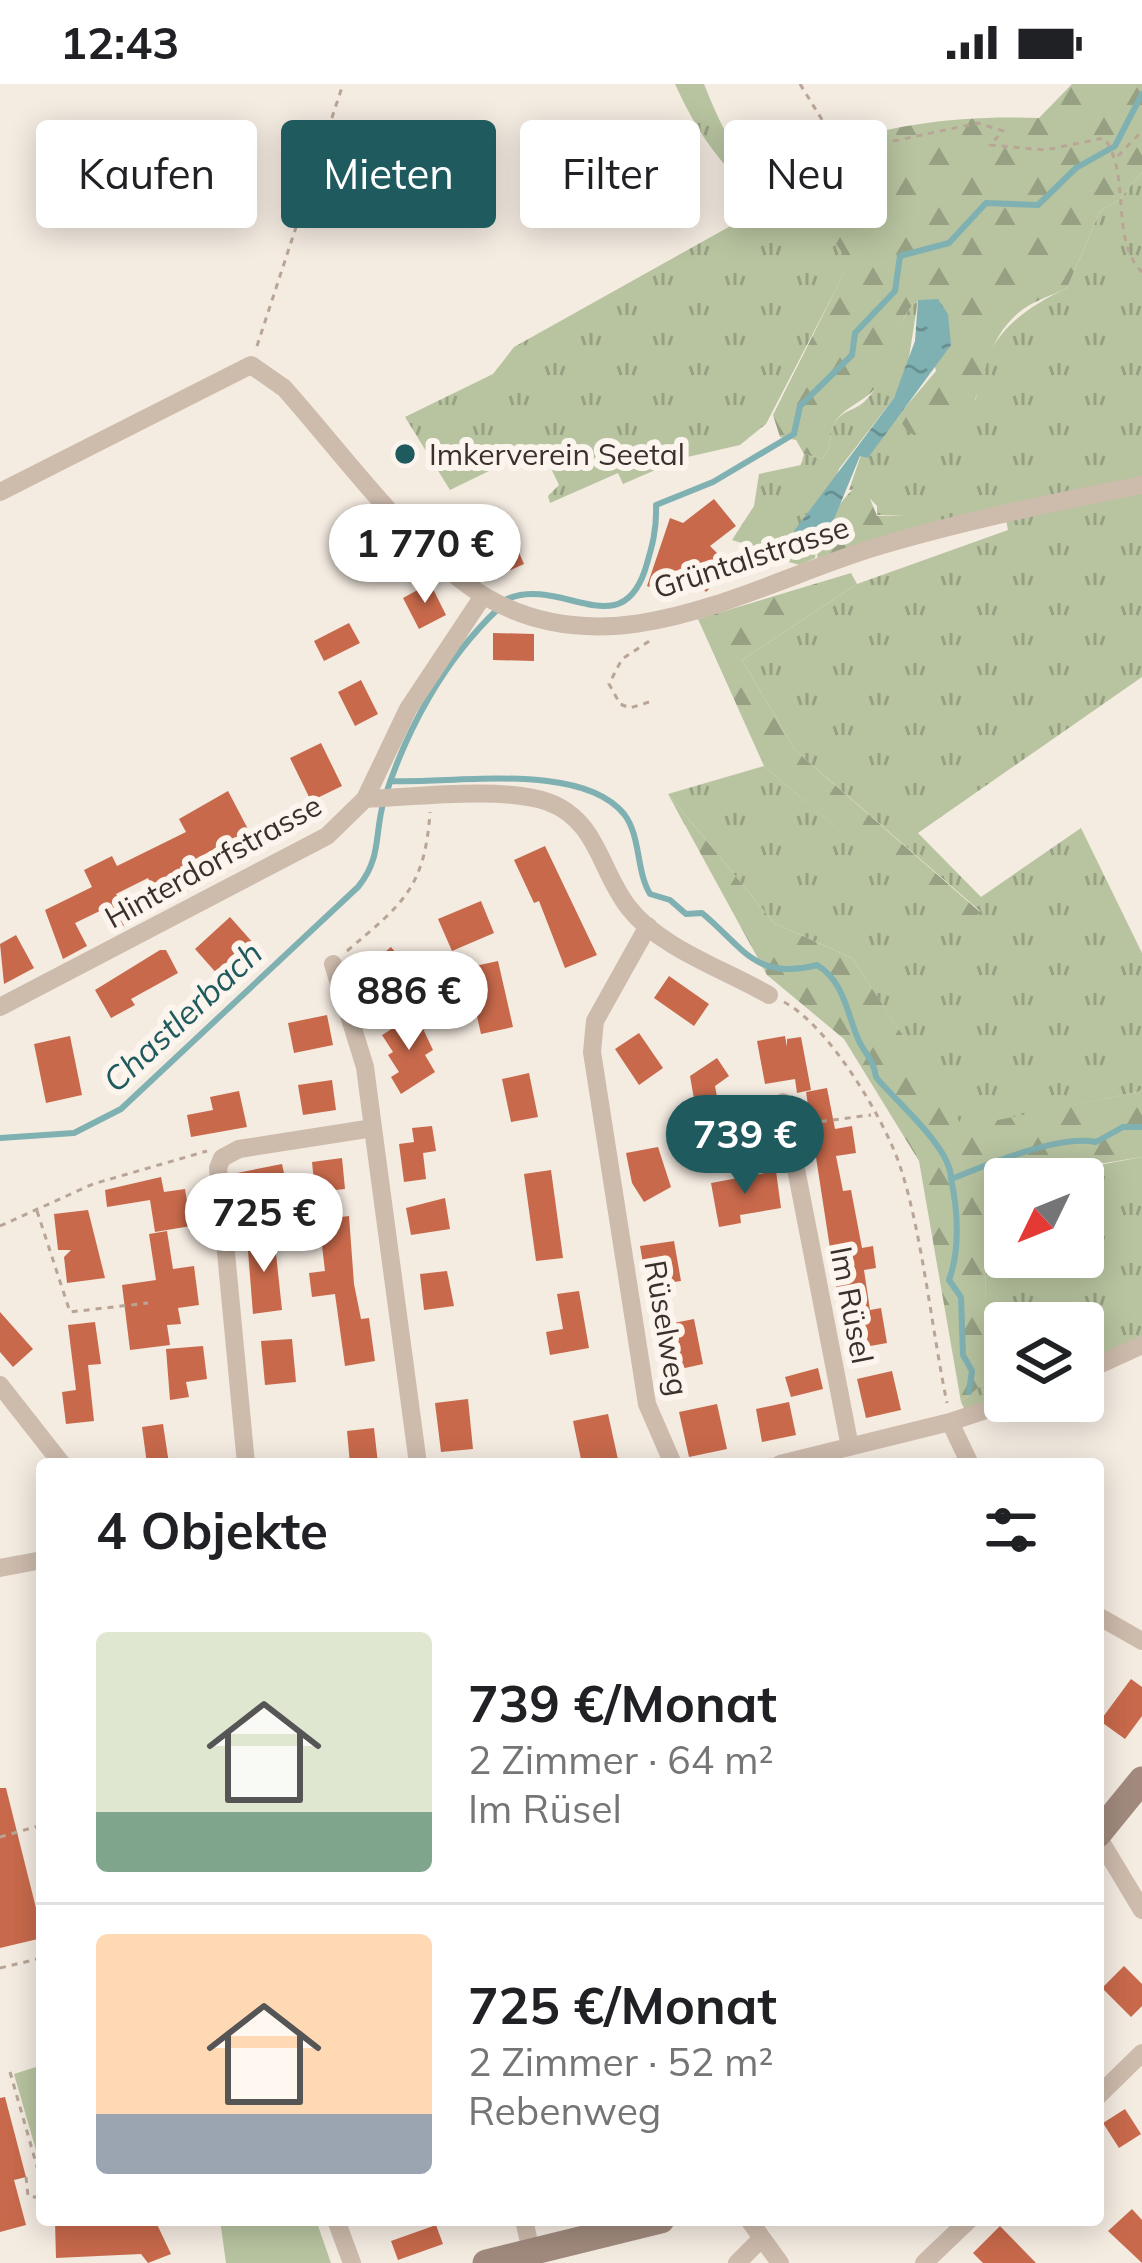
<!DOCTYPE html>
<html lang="de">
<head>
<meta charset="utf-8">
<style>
  body { margin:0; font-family:Mulish,sans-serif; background:#f2f2f2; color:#202124; height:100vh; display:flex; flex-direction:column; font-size:45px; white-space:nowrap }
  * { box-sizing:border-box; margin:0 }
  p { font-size:39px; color:#757577 }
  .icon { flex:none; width:66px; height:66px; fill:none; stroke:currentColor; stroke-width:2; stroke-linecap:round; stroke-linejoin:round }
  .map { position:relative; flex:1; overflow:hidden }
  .panel { position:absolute; left:36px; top:1374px; width:1068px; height:768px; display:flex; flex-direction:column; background:#fff; border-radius:12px; box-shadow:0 6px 30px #0003 }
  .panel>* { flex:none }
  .top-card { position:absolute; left:36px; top:36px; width:1071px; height:108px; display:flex; gap:24px }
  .needle { width:78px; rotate:227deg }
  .fabs { position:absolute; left:984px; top:1074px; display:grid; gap:24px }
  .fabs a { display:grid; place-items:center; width:120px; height:120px; border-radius:12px; background:#fff; box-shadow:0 6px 30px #0003; font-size:60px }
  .price { position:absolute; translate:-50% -102px; padding:0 27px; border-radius:42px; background:#fff; color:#222; font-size:39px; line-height:78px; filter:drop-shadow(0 3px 6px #0008) }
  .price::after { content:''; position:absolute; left:50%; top:72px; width:36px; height:27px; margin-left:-18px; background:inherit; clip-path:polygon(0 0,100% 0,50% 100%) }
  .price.active { background:#1f5a5e; color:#fff }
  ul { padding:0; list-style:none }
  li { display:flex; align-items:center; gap:36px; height:300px; padding:0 60px }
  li+li { border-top:3px solid #e0e0e0 }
  li span { display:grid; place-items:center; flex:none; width:336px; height:240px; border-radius:12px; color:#555 }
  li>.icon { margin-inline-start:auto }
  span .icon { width:144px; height:144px; fill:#fffc; stroke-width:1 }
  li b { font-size:51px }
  h2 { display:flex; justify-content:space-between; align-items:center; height:144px; padding:0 60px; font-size:51px }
  .pill { padding:0 42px; border-radius:12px; background:#fff; box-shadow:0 6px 30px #0003; font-size:42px; line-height:108px }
  .pill.active { background:#1f5a5e; color:#fff }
  .status { display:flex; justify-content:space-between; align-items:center; height:84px; padding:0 60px; background:#fff; direction:ltr }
  .status svg { height:33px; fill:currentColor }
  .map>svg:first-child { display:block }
  .grass { fill:url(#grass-tufts) }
  .forest { fill:url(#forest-firs) }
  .garden { fill:#b8c4a0 }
  .water { fill:url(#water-ripples) }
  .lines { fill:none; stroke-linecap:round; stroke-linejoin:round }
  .stream { stroke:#7fb0b2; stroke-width:6 }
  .building { fill:#c8694b }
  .path { stroke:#b9a596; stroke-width:3; stroke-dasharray:6 6; stroke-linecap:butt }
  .street { stroke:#cdbbac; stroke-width:18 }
  .secondary { stroke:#a18a7d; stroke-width:27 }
  .poi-dot { fill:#1f5a5e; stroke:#fbf5ee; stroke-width:4.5 }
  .labels { text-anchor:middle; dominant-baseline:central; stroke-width:12; stroke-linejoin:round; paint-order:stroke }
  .poi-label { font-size:30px; fill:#3b302b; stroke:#fbf5ee; text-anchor:start }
  .street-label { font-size:30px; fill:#3b302b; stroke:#fbf5ee }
  .water-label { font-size:33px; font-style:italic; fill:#1f5a5e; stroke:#fbf5ee }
</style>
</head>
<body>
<div class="status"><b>12:43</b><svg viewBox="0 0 49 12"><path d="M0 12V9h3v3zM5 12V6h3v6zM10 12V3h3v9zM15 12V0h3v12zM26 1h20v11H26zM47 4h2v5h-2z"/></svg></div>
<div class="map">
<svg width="1142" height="2179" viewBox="0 0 1142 2179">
  <defs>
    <pattern id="grass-tufts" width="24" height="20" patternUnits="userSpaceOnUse" patternTransform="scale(3)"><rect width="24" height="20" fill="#b8c4a0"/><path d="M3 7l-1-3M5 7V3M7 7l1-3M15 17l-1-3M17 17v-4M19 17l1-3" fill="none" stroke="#97a083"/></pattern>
    <pattern id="forest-firs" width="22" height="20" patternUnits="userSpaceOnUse" patternTransform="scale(3)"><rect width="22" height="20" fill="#b8c4a0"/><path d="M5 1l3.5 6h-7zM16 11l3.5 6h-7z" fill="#97a083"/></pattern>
    <pattern id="water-ripples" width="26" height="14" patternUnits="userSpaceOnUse" patternTransform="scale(3)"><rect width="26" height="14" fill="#7fb0b2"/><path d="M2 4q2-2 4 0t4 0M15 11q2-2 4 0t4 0" fill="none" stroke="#699091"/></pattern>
  </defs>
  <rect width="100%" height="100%" fill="#f4ebe1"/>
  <path class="grass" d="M675,0H704C721,43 742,87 780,114L807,100L819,134L850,178L766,340L740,361L683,374L623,400L618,389L550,419L548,412L559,401L540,362L450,406L405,333L493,290L514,263L768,121C725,89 697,49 675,0Z
    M1142,88V396L916,448L907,431H877V422L861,405L849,406L861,371L868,374L897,333L908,348L976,315C984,255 1015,229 1067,204L1100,127L1119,116Z
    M918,216L907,286L894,314L839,385L811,467L817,460L815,474L800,481L785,477L781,459L765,466L732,456L754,422L759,390L801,381L804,370L822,375C833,363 828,353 834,340C841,326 855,327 865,317C893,290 890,240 918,216Z
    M1142,406V593L918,749L981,813L1081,744L1142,869V1007L963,1044L852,874L774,839L668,710L764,682L960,848L980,827L795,666L742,576L857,500L1008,446L1006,436Z
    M1142,1073V1255L1083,1281V1239H1005V1314L965,1326L961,1318L984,1299L986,1142L1005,1118V1173H1083V1095H1023Z"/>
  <path class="forest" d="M1072,0H1142V88L1119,116L1100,127L1067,204C1051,212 1030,218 1017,230C988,257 989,280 976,313C969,334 946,347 929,358L908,348L897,333L936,287L918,216C893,237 896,275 877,302C866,318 842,323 834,340C828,353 833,363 822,375L804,370L796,356L780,353L773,331L849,179L819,134L807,100L819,66C888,39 967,31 1039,34Z
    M863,397L877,432L907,431L920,443L818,477C812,457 844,408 863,397Z
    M851,489L857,500L742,576L795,666L980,828L960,849L764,682L698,535Z
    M668,710L774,839L852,874L963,1043L1142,1007V1073L1005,1095V1118L986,1142L984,1299L961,1318L919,1077L844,955L767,891Z"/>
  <path class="garden" d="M42,1981V2087L14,1990Z
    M220,2136H316L331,2179H226Z"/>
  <path class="water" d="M938,215L948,230L951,261L868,374L860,372L832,440L810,468L794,447L894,314L915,257L918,216Z"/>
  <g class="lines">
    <path class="stream" d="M507,515C561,492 620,561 645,486C652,463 657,446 656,421L713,398L794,350L800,322L852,271L855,249L895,207L900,172L949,159L986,119L1038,121L1076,84L1115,62L1142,10
      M391,697C454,700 581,677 624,730C641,752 636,787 650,810L670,816L686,830L702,829C743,863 755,897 817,881C845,898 847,931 859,957C866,971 874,977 876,993C895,1017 952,1064 951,1095C987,1081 1059,1050 1096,1058L1123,1043H1142
      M0,1054L74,1049L121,1025L358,803C382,774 374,750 384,716C406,646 444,576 498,525
      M951,1095C958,1126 960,1167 949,1196L961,1213L963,1271L972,1287L969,1308"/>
  </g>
  <path class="building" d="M714,415L736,442L710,462L731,483L706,508L683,484L673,511L647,502L670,434L683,439Z
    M510,448L524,480L495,493L481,462Z
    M430,499L446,531L419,545L403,514Z
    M349,539L360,559L324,577L314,557Z
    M493,549L534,550V577L493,576Z
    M361,596L378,630L355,642L338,608Z
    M321,659L342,702L311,717L290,674Z
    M228,707L249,747L180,783L192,805L171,816L163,802L154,807L148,794L116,810L130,838L115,846L104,825L75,839L87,862L63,875L45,826L92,803L84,786L112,772L117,782L186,748L179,735Z
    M545,762L597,871L565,884L539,817L534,819L514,776Z
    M481,817L494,849L452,867L438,835Z
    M230,833L254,860L219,892L195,865Z
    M16,851L34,884L4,900L0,860Z
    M391,863L403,878L396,884L406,902L377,925L365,909L372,904L360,888Z
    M160,866H166L178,889L131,915L135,921L111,934L95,906Z
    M498,877L513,943L481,950L466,884Z
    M669,892L709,920L694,942L654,914Z
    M416,930L433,966L425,971L435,988L401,1010L391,993L399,988L388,971L393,968L382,951Z
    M327,931L333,961L294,969L288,939Z
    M639,949L663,984L639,1001L615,965Z
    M70,952L82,1011L46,1019L34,960Z
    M785,952L787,963V955L801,953L811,1006L797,1009L795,995L765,1000L757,957Z
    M717,974L729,992L715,1002L723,1044L758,1042L760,1059L703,1067L690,992Z
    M529,989L538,1033L511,1038L502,995Z
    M332,996L336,1026L303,1031L298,1001Z
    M827,1004L835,1045L852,1042L856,1069L836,1072L843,1107L851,1106L862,1164L873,1162L876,1184L864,1186L870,1226L881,1224L887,1259L859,1264L850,1208L837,1210L806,1008Z
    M239,1007L247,1043L191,1053L187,1031L213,1026L210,1013Z
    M432,1042L436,1067L423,1069L426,1095L404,1098L399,1060L414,1058L412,1044Z
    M658,1063L671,1103L644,1118L632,1099L626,1069Z
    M342,1074L345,1105L315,1108L312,1078Z
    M282,1080L289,1112L244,1121L237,1089Z
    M551,1086L563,1174L536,1177L524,1090Z
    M776,1087L781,1124L740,1131L741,1139L719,1143L711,1099Z
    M161,1093L164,1108L185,1105L191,1142L155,1148L150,1116L107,1123L105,1106Z
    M445,1114L450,1145L411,1151L406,1124Z
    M88,1126L105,1194L67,1199L64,1173L71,1166H58L54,1130Z
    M349,1132L354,1200L361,1235L369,1234L375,1277L345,1282L335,1210L312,1213L309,1189L325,1187L319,1136Z
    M167,1147L173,1185L194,1182L199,1221L178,1224L181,1240L167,1241L170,1261L130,1266L122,1201L156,1196L149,1150Z
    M274,1151L282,1226L253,1230L247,1154Z
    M674,1157L681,1197L647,1202L640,1162Z
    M447,1187L454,1222L424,1226L420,1190Z
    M579,1207L589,1264L550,1271L546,1248L563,1245L557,1210Z
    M0,1228L33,1265L13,1283L0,1268Z
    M694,1235L703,1280L667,1288L658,1242Z
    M95,1238L101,1280L88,1281L94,1337L66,1340L62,1308L76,1306L68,1241Z
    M292,1255L296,1298L265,1301L261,1257Z
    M203,1262L207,1295L186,1298L189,1313L170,1316L166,1265Z
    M818,1284L823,1305L791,1313L785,1293Z
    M892,1287L901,1326L866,1334L857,1295Z
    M468,1315L473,1365L441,1368L435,1319Z
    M789,1318L796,1351L762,1358L756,1325Z
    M717,1320L727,1365L689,1373L679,1328Z
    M608,1330L619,1380H582L573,1337Z
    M163,1340L169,1380H147L142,1343Z
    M374,1344L378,1380H350L347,1347Z
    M1131,1595L1142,1603V1632L1125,1655L1100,1637Z
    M0,1704H6L42,1848V1854L0,1864Z
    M1124,1882L1142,1900V1922L1131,1933L1102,1904Z
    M5,2013L26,2093L14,2096L26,2141L0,2148V2014Z
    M1125,2025L1141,2050L1119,2064L1103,2039Z
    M1132,2125L1142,2136V2179L1108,2147Z
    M64,2136H155L171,2170L148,2179L141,2170L56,2174L55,2138Z
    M436,2141L443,2160L398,2176L391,2157Z
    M1000,2142L1036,2179H983L973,2169Z"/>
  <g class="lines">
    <path class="path" d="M800,0L842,68L978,39L1003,47L990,61L1045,66L1104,54C1132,91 1109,155 1142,188
      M1118,72L1142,47
      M257,262L343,0
      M649,618L630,624L620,620L609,600L622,575L651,556
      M347,867C401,821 425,805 430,728
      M784,918C828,941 884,1034 900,1082C922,1148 932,1247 947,1319
      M809,1039L871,1031
      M37,1127L70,1228L148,1219
      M0,1142L93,1100L207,1067
      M0,1753L42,1741
      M0,1884L42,1874
      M10,1988L42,2100
      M26,2093L28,2112L42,2114
      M182,2136V2141"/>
    <path class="street" d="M0,408L251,281L284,304C339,365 417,473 486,513C614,588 751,501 876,463C963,437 1053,418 1142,401
      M365,715C415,713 502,702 548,718C598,736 600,788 629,824C660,864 726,886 769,911
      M648,842L595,937L592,968L647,1320L673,1380
      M333,880L365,983L373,1044
      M0,923L327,752L365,715L408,625L483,512
      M783,1018L850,1363
      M1083,1288L1142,1261
      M0,1301L62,1380
      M950,1338L970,1380
      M246,1380L218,1084L222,1074L239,1065L373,1044L418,1380
      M780,1380L950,1338L1013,1317
      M0,1484L42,1476
      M1098,1532L1142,1557
      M1098,1753L1142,1826
      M1098,2012L1142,1969
      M336,2136L352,2179
      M524,2136L531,2167
      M749,2136L780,2179
      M737,2179L761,2155
      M924,2179L969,2136"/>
    <path class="secondary" d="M1098,1750L1142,1696
      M486,2179L661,2136"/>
  </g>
  <circle class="poi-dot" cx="405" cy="370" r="12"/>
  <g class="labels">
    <g class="poi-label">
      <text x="429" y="370">Imkerverein Seetal</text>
    </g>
    <g class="street-label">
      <text transform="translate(751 473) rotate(-18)">Grüntalstrasse</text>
      <text transform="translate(213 777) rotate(-29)">Hinterdorfstrasse</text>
      <text transform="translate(852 1221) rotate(79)">Im Rüsel</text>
      <text transform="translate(667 1244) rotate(80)">Rüselweg</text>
    </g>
    <g class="water-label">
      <text transform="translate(182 932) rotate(-43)">Chastlerbach</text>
    </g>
  </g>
</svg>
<div class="fabs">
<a><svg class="needle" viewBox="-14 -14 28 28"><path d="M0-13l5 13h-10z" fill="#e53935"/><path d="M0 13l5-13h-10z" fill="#757577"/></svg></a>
<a><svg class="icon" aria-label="layers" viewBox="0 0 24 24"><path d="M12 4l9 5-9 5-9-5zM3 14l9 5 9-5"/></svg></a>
</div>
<b class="price" style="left:425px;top:522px">1 770 €</b>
<b class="price" style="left:409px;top:969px">886 €</b>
<b class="price active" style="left:745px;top:1113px">739 €</b>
<b class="price" style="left:264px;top:1191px">725 €</b>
<div class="top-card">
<a class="pill">Kaufen</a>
<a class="pill active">Mieten</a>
<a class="pill">Filter</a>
<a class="pill">Neu</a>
</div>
<section class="panel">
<h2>4 Objekte<svg class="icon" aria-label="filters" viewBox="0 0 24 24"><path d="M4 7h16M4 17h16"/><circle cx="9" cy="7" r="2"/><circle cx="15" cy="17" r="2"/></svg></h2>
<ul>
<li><span style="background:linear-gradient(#dfe7d0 75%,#7fa58c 0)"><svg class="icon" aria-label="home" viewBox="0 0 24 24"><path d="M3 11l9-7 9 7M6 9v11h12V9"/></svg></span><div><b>739 €/Monat</b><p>2 Zimmer · 64 m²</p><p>Im Rüsel</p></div></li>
<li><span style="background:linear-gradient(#ffd9b3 75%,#9aa5b1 0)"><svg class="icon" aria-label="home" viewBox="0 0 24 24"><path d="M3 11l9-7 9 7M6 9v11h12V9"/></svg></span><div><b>725 €/Monat</b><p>2 Zimmer · 52 m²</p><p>Rebenweg</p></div></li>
</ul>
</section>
</div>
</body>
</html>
